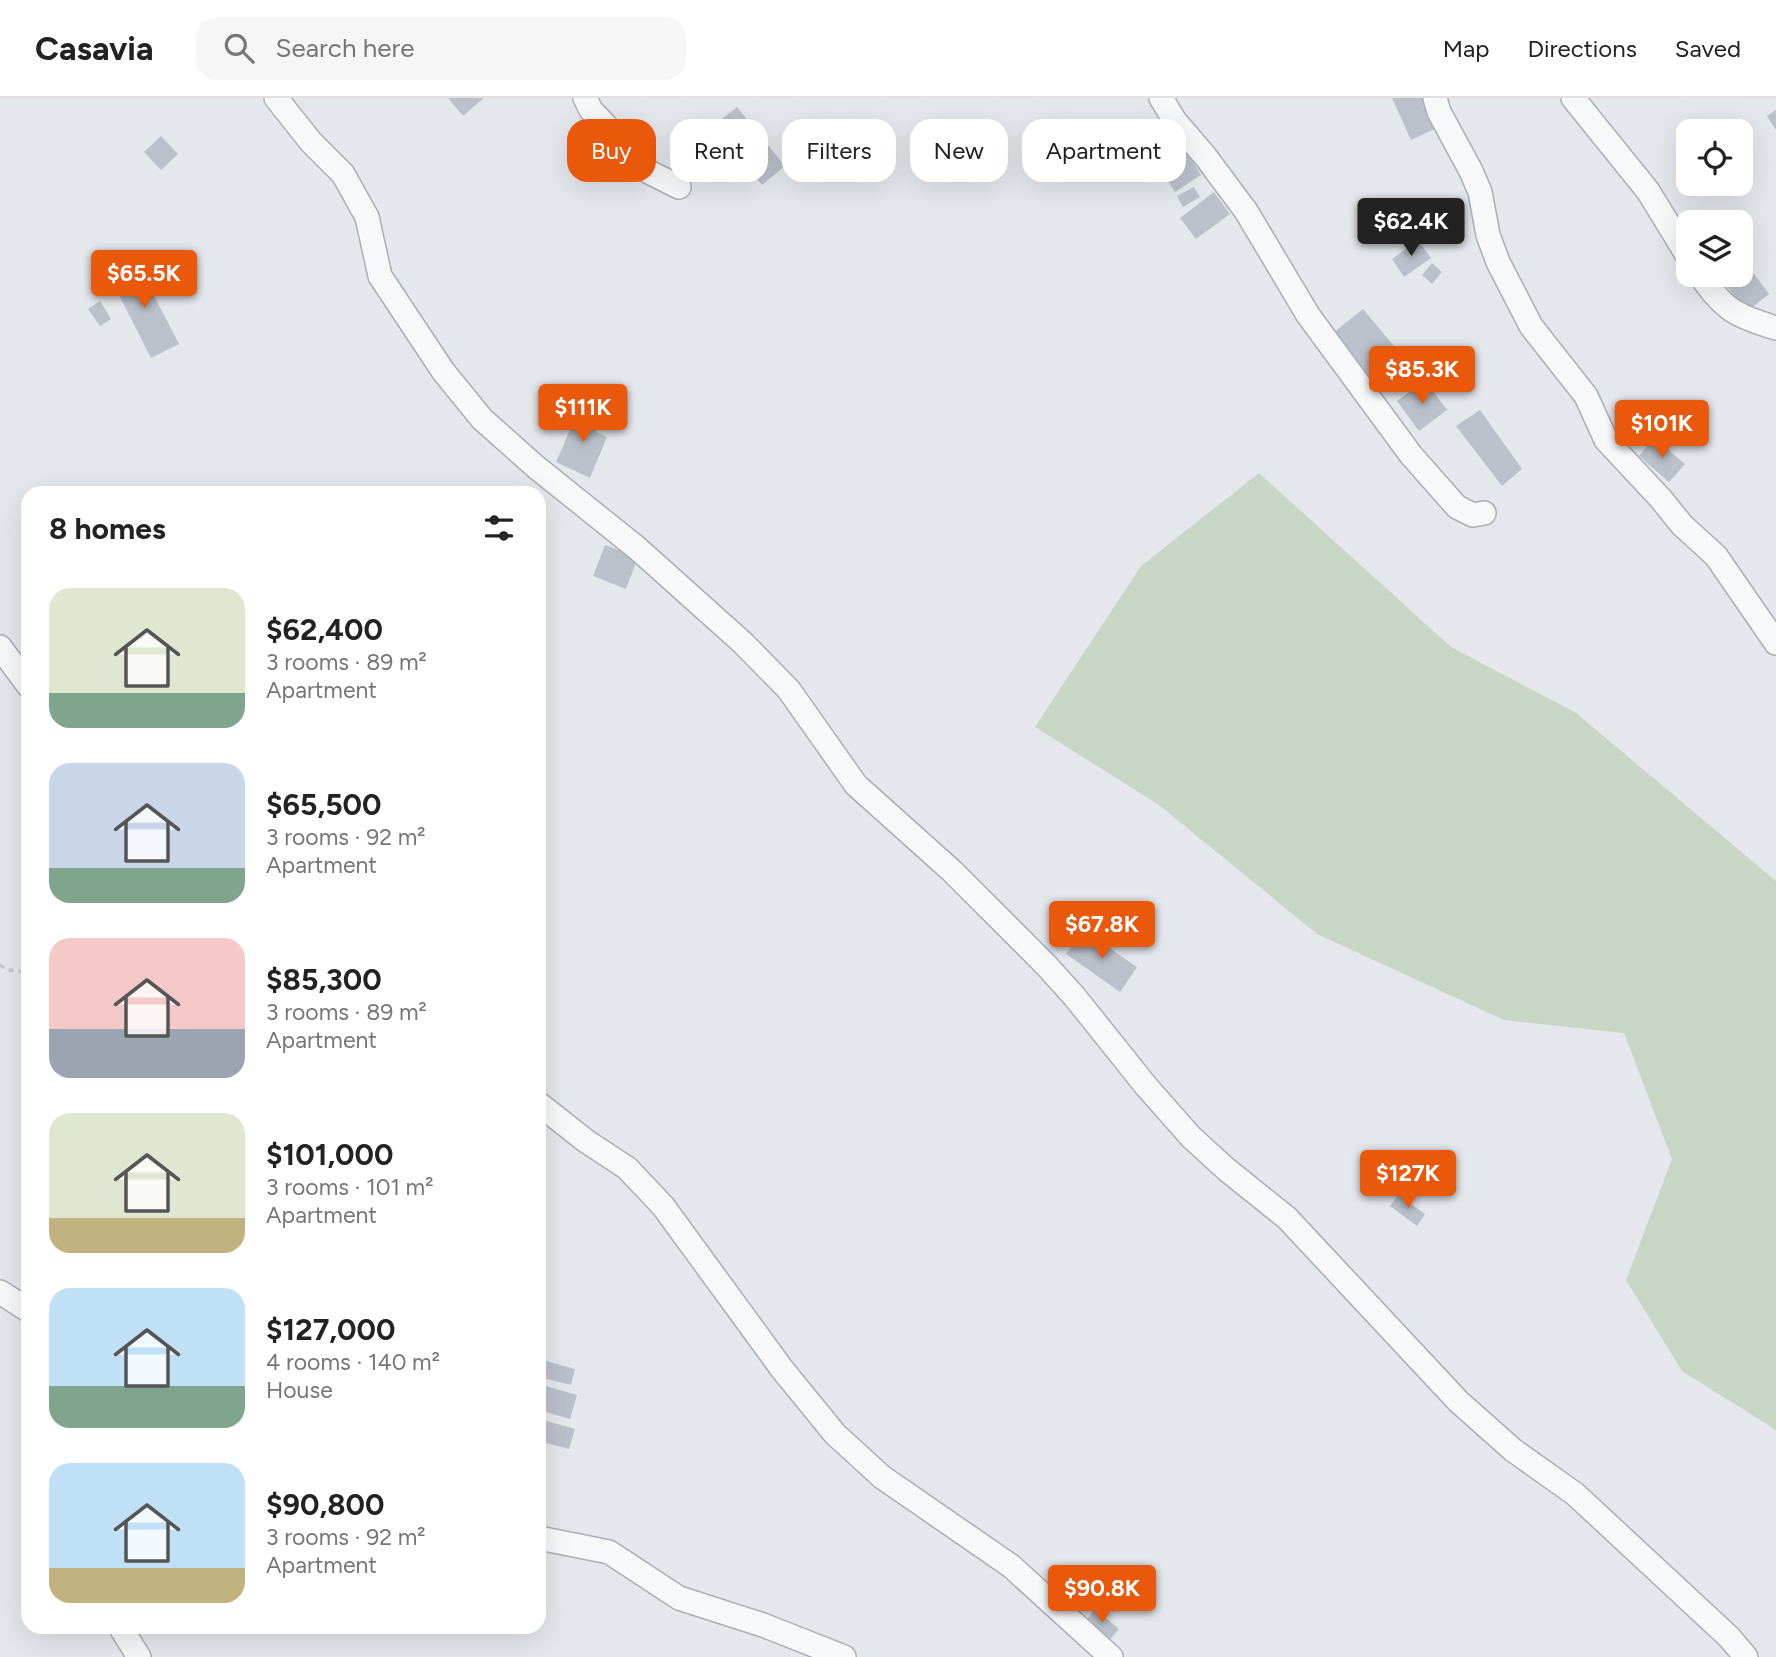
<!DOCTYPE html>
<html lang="en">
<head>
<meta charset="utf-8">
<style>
  body { margin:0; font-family:Figtree,sans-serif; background:#f6f6f6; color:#222; height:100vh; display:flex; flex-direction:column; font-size:26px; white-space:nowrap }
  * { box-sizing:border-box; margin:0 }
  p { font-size:23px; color:#767676 }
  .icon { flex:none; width:38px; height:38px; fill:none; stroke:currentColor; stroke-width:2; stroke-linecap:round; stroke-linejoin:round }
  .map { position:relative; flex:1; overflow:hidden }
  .side { position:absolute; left:21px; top:388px; width:525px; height:1148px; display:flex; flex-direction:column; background:#fff; border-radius:21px; box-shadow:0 7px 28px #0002 }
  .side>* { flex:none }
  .top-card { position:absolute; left:567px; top:21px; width:665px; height:63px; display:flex; gap:14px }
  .buttons { position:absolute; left:1676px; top:21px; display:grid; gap:14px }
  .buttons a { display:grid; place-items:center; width:77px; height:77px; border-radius:14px; background:#fff; box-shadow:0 7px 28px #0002; font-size:35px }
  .price { position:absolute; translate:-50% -60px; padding:0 16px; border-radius:7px; background:#ea580c; color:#fff; font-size:23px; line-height:46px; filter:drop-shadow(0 2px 4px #0008) }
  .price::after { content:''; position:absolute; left:50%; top:42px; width:21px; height:16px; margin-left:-10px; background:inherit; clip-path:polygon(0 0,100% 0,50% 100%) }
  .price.on { background:#222; color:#fff }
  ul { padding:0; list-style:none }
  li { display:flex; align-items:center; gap:21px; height:175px; padding:0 28px }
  li span { display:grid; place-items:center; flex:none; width:196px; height:140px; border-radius:21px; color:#555 }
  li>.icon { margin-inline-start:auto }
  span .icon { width:84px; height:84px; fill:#fffc; stroke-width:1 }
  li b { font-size:30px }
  h2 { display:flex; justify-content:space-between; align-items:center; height:84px; padding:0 28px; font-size:30px }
  .pill { padding:0 24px; border-radius:21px; background:#fff; box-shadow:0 7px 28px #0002; font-size:24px; line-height:63px }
  .pill.on { background:#ea580c; color:#fff }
  header { display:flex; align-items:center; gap:42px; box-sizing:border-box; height:98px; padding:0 35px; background:#fff; border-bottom:2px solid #e0e0e0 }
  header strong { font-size:33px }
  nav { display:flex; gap:38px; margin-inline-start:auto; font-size:24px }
  .search { width:490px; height:63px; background:#f6f6f6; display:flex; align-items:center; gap:18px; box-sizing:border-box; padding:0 24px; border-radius:21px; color:#767676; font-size:26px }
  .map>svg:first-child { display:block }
  .green { fill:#c9d6c5 }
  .building { fill:#bbc0ca }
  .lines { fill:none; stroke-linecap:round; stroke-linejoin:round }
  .minor-casing { stroke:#a9aeb7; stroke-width:26 }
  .path { stroke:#c2c5cb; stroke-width:3.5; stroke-dasharray:5 5; stroke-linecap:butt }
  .minor { stroke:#f7f8fa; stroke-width:23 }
</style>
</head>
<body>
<header>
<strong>Casavia</strong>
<div class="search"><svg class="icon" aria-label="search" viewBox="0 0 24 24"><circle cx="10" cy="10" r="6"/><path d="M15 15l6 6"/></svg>Search here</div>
<nav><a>Map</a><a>Directions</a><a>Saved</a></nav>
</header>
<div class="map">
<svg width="1776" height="1559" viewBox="0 0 1776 1559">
  <rect width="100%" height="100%" fill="#e4e7ec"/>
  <path class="green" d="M1259,375L1451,549L1576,615L1776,783V1332L1682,1273L1626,1182L1672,1061L1624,935L1504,922L1317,836L1159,707L1035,629L1141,468Z"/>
  <path class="building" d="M448,0H484L463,18Z
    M1392,0H1426L1439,29L1411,42Z
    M737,9L785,68L762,87L713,28Z
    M1776,12V32L1767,18Z
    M161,38L178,56L161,72L144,54Z
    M1185,52L1201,77L1175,94L1159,69Z
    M1194,89L1200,99L1183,109L1177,98Z
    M1214,94L1230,116L1196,141L1180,120Z
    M1418,142L1431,160L1404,179L1392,161Z
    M136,163L179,246L151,260L109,177Z
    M1432,165L1442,174L1432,186L1422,177Z
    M1749,169L1769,196L1746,214L1726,187Z
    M100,203L111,221L100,228L88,211Z
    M1363,211L1399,254L1368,280L1332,236Z
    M1425,282L1447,312L1419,333L1397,303Z
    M580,309L603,319L596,334L607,339L590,380L556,364Z
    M1480,312L1522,371L1502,388L1456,328Z
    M1654,340L1685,366L1669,384L1639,358Z
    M605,447L638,459L626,491L593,478Z
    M1083,832L1137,869L1120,894L1066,856Z
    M1398,1097L1425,1116L1417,1128L1390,1108Z
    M539,1261L575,1271L571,1287L539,1279Z
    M539,1286L577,1297L570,1321L539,1312Z
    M539,1321L575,1331L569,1351L539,1343Z
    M1095,1511L1119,1531L1109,1543L1085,1524Z"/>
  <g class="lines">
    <g class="minor-casing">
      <path id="minor" d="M276,0L311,44L343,76L367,119L380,178L443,273L482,321L536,369L637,450L743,545L789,592L856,687L952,773L1046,867L1074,898L1146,988L1191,1039L1226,1071L1287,1120L1458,1303L1513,1352L1575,1396L1729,1539L1746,1559
        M585,0L591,12L649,74L679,89
        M1161,0L1175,23L1205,58L1246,113L1308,217L1411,357L1457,409L1473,417L1484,415
        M1435,0L1439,14L1471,73L1480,94L1488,137L1498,164L1531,228L1586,298L1606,342L1661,401L1682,427L1716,458L1776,545
        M1573,0L1648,93L1689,160
        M1700,177C1724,212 1736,218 1776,230
        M0,549L28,587
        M539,1006L586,1043L627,1070L663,1108L782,1271L835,1336L882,1379L1011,1468L1111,1559
        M0,1194L28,1212
        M539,1440L609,1454L679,1500L763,1527L844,1559
        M121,1530L139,1559"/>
    </g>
    <path class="path" d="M0,867L8,872L28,874"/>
    <use href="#minor" class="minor"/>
  </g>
</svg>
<div class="buttons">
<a><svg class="icon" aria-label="locate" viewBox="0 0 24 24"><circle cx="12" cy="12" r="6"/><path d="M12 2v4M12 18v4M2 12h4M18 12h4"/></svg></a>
<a><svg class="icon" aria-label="layers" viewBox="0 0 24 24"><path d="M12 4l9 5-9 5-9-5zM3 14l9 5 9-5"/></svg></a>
</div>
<b class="price on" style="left:1411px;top:160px">$62.4K</b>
<b class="price" style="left:144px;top:212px">$65.5K</b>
<b class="price" style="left:1422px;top:308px">$85.3K</b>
<b class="price" style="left:583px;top:346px">$111K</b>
<b class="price" style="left:1662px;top:362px">$101K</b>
<b class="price" style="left:1102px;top:863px">$67.8K</b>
<b class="price" style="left:1408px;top:1112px">$127K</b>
<b class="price" style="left:1102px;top:1527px">$90.8K</b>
<div class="top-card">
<a class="pill on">Buy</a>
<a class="pill">Rent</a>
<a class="pill">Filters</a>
<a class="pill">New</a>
<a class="pill">Apartment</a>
</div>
<section class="side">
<h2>8 homes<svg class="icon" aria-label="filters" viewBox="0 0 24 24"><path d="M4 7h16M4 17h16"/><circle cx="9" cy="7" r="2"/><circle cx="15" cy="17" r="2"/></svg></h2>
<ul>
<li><span style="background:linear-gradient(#dfe7d0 75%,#7fa58c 0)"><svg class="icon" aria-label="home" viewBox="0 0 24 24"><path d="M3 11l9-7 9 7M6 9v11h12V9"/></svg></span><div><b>$62,400</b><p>3 rooms · 89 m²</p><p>Apartment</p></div></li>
<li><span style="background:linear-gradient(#c9d6e8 75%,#7fa58c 0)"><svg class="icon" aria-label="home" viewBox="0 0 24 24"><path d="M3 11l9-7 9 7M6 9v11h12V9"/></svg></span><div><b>$65,500</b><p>3 rooms · 92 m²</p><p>Apartment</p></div></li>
<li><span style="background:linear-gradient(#f6c9c9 65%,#9aa5b1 0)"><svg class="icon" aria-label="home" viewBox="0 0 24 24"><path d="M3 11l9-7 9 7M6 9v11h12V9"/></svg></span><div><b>$85,300</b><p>3 rooms · 89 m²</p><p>Apartment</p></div></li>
<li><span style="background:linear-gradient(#dfe7d0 75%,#c2b280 0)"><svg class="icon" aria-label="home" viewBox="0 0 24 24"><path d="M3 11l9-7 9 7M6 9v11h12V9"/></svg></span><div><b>$101,000</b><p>3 rooms · 101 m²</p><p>Apartment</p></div></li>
<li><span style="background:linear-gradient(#bfe0f5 70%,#7fa58c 0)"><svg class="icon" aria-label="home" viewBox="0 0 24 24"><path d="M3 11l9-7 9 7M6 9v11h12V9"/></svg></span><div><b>$127,000</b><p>4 rooms · 140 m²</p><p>House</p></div></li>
<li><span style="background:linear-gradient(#bfe0f5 75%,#c2b280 0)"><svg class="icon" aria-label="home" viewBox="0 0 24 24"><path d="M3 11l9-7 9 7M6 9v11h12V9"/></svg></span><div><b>$90,800</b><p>3 rooms · 92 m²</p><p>Apartment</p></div></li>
</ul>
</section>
</div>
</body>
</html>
